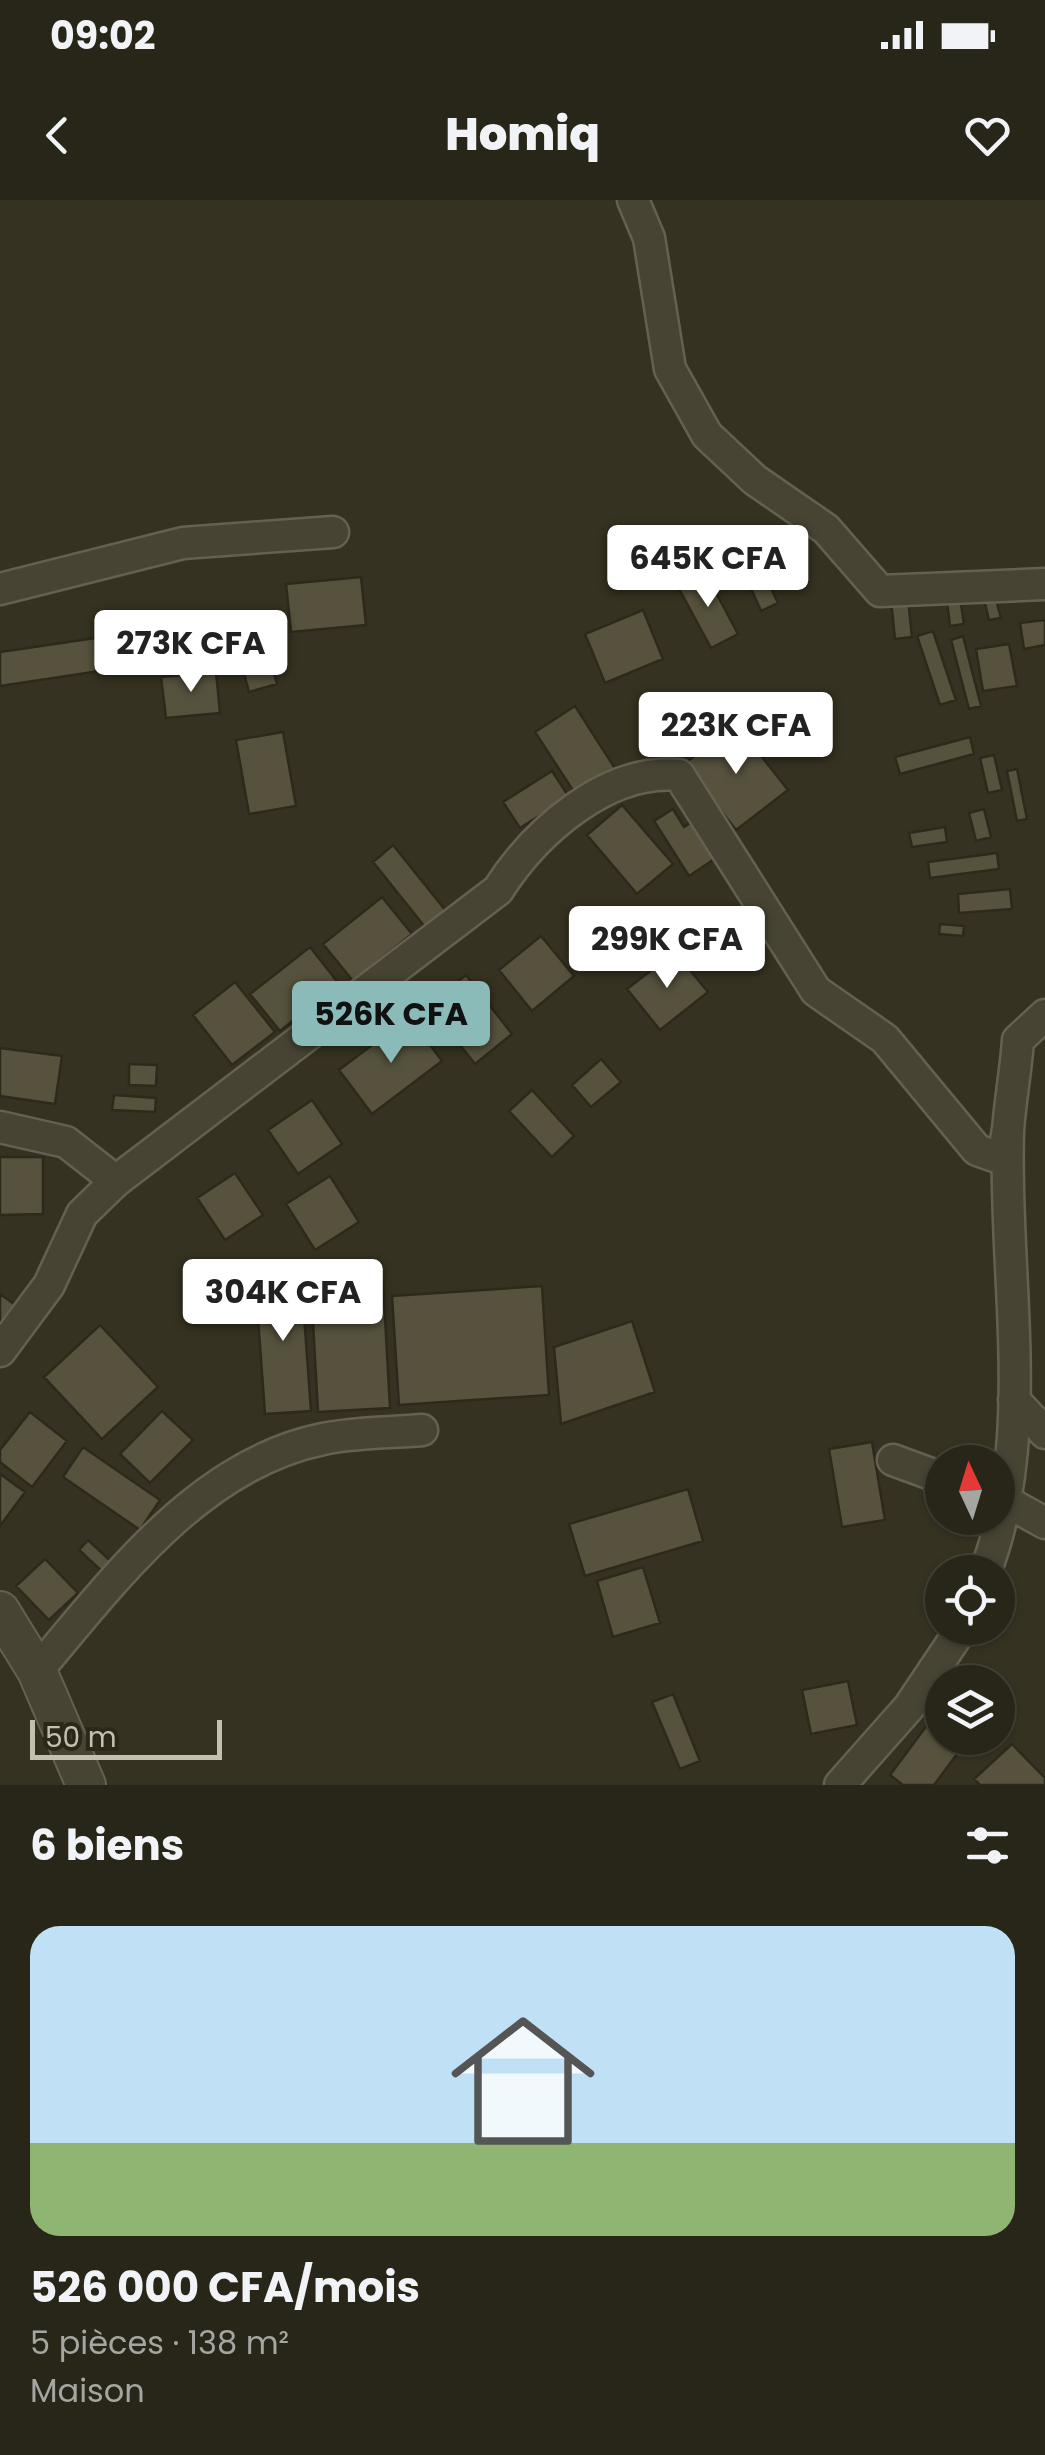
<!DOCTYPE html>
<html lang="fr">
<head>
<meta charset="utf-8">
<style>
  body { margin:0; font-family:Poppins,sans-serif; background:#343226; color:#f1f3f6; height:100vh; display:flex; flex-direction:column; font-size:38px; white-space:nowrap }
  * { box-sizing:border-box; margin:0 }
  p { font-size:32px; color:#a5a5a2 }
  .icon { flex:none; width:55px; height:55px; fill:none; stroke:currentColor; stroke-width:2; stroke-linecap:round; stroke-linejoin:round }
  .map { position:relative; height:1585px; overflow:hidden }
  .drawer { display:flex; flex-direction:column; background:#282619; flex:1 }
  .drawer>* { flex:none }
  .needle { width:65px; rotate:356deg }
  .controls { position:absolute; left:925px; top:1245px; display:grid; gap:20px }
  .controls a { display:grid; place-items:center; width:90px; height:90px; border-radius:50%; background:#282619; box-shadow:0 2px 8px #0004,0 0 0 2px #444338; font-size:50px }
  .scale { position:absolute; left:30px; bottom:25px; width:192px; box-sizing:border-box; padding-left:10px; border:5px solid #c3c0af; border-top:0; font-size:28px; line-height:35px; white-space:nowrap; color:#c3c0af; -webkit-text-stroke:8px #2b281a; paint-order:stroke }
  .price { position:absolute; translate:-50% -85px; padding:0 22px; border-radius:10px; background:#fff; color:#222; font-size:32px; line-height:65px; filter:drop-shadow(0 2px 5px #0008) }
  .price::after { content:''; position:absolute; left:50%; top:60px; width:30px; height:22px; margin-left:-15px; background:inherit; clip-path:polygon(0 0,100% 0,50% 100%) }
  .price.on { background:#8bbbb9; color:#111 }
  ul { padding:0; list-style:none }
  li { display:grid; align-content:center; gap:20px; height:530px; padding:0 30px }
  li+li { border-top:2px solid #444338 }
  li span { display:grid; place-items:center; height:310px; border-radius:30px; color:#555 }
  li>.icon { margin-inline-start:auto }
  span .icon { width:180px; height:180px; fill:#fffc; stroke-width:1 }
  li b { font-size:42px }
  h2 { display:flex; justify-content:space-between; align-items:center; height:120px; padding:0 30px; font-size:42px }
  .status { display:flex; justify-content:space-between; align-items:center; height:70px; padding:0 50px; background:#282619; direction:ltr }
  .status svg { height:28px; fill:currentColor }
  header { display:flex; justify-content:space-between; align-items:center; height:130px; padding:0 30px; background:#282619; font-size:45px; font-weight:800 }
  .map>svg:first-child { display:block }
  .building { fill:#56523d; stroke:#2d2a1c; stroke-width:2.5 }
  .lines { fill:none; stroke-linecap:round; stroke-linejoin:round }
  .minor-casing { stroke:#646152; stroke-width:35 }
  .tertiary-casing { stroke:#646152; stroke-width:42 }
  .minor { stroke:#474434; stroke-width:30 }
  .tertiary { stroke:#474434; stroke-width:38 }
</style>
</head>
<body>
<div class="status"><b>09:02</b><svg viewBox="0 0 49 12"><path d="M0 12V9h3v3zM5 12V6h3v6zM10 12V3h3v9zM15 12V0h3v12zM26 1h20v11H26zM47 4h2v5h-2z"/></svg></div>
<header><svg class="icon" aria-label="back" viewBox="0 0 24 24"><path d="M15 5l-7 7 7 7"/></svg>Homiq<svg class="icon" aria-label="heart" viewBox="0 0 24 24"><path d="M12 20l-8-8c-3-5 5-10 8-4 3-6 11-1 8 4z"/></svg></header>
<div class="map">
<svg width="1045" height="1585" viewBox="0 0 1045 1585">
  <rect width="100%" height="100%" fill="#363221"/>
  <path class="building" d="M705,372L738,434L711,448L678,387Z
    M361,377L366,425L291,432L286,384Z
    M766,377L778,403L761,411L749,384Z
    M958,384L964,424L950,426L945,386Z
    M992,384L1001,418L989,420L981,387Z
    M908,399L912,437L895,439L891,400Z
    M643,410L663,459L605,483L585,434Z
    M1045,420V445L1024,449L1020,423Z
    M933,431L956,500L940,505L917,436Z
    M109,436L113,469L0,486V452Z
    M963,436L981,506L969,509L951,440Z
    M1009,444L1017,486L983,491L976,449Z
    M270,459L277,484L249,492L242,466Z
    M216,472L220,513L166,518L161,477Z
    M575,506L616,570L576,595L535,532Z
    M736,524L788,590L736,630L684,564Z
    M283,532L296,606L249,614L236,540Z
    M970,537L974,554L900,574L895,557Z
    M994,555L1002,590L988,593L980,558Z
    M1017,569L1027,619L1017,621L1007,571Z
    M552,571L569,597L520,628L503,602Z
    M622,605L673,664L637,694L587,635Z
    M673,609L684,627L695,620L719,656L689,676L654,621Z
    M984,609L991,637L976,641L969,613Z
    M945,627L947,642L912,647L909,633Z
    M393,645L446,711L425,727L373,662Z
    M997,653L999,669L930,678L928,662Z
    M1010,689L1012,709L959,713L958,694Z
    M382,697L412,734L353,781L323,744Z
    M940,724L964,726L963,736L939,734Z
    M541,736L574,776L532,811L499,770Z
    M310,747L339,784L280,831L250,794Z
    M675,752L708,792L660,830L627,789Z
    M466,775L512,834L475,864L428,805Z
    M235,782L275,832L232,865L193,815Z
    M409,817L442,861L372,914L339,870Z
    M0,848L62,856L55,904L0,896Z
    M601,859L621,882L591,907L572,885Z
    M129,864L157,865L156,886L129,885Z
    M532,890L574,936L552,957L509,911Z
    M114,895L156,898L155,912L112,910Z
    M312,900L342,944L298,974L268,930Z
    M0,957H43V1014L0,1015Z
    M235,973L263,1015L225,1040L197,998Z
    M330,976L359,1022L315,1050L286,1004Z
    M301,1074L311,1211L265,1214L255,1077Z
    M383,1082L390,1208L318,1212L311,1086Z
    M542,1086L549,1195L399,1205L392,1096Z
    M0,1094L27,1113L0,1150Z
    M632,1121L655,1192L561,1224L554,1147Z
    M100,1125L158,1187L102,1239L44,1177Z
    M162,1211L193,1240L150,1283L120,1254Z
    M30,1212L67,1241L32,1287L0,1262V1250Z
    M872,1242L885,1320L842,1327L829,1249Z
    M83,1247L160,1300L140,1330L63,1277Z
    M0,1274L25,1292L0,1326Z
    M688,1289L703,1341L585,1376L569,1324Z
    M88,1340L116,1366L107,1376L79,1350Z
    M45,1359L78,1393L49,1420L16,1386Z
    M643,1367L660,1423L613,1437L597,1381Z
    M848,1481L857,1525L811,1534L802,1490Z
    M673,1494L700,1561L680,1569L652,1502Z
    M942,1505V1538H969L934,1585H903L890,1575Z
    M1012,1544L1045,1578V1585H980L974,1579Z"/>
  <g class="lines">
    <g class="minor-casing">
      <path id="minor" d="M633,0L649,38L670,169L707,235L755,280L826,329L880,391L1045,384
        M0,389L183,343L333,332
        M0,927L66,942L116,981
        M0,1151L49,1085L82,1014L116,981L498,690C535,632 607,568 679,575L816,791L885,839L977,950L1003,959L1008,929
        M1014,1200L1045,1233
        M893,1260L942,1278
        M998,1297L1045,1323
        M985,1372C1038,1239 1003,1072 1008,931C1010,901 1016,870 1018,840L1045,815
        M37,1471C114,1380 199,1264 323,1239C355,1232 390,1233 422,1230
        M840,1585L909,1507L962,1428"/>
    </g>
    <g class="tertiary-casing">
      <path id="tertiary" d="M0,1411L37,1471L86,1585"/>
    </g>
    <use href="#minor" class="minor"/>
    <use href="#tertiary" class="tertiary"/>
  </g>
</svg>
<div class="controls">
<a><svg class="needle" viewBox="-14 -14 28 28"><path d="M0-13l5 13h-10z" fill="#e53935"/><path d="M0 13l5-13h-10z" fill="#a5a5a2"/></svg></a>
<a><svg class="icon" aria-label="locate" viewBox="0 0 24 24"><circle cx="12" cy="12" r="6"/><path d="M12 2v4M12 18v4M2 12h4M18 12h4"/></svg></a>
<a><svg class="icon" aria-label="layers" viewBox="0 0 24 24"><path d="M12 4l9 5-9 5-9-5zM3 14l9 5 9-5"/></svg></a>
</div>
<div class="scale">50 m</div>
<b class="price" style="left:708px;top:410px">645K CFA</b>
<b class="price" style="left:191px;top:495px">273K CFA</b>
<b class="price" style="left:736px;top:577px">223K CFA</b>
<b class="price" style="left:667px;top:791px">299K CFA</b>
<b class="price on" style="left:391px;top:866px">526K CFA</b>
<b class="price" style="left:283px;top:1144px">304K CFA</b>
</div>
<section class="drawer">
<h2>6 biens<svg class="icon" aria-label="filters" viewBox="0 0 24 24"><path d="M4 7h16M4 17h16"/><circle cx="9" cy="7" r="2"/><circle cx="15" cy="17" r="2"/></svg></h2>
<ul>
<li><span style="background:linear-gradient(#bfe0f5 70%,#8fb573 0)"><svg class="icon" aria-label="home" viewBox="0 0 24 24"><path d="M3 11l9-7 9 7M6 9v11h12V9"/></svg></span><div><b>526 000 CFA/mois</b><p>5 pièces · 138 m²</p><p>Maison</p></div></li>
</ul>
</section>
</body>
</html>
